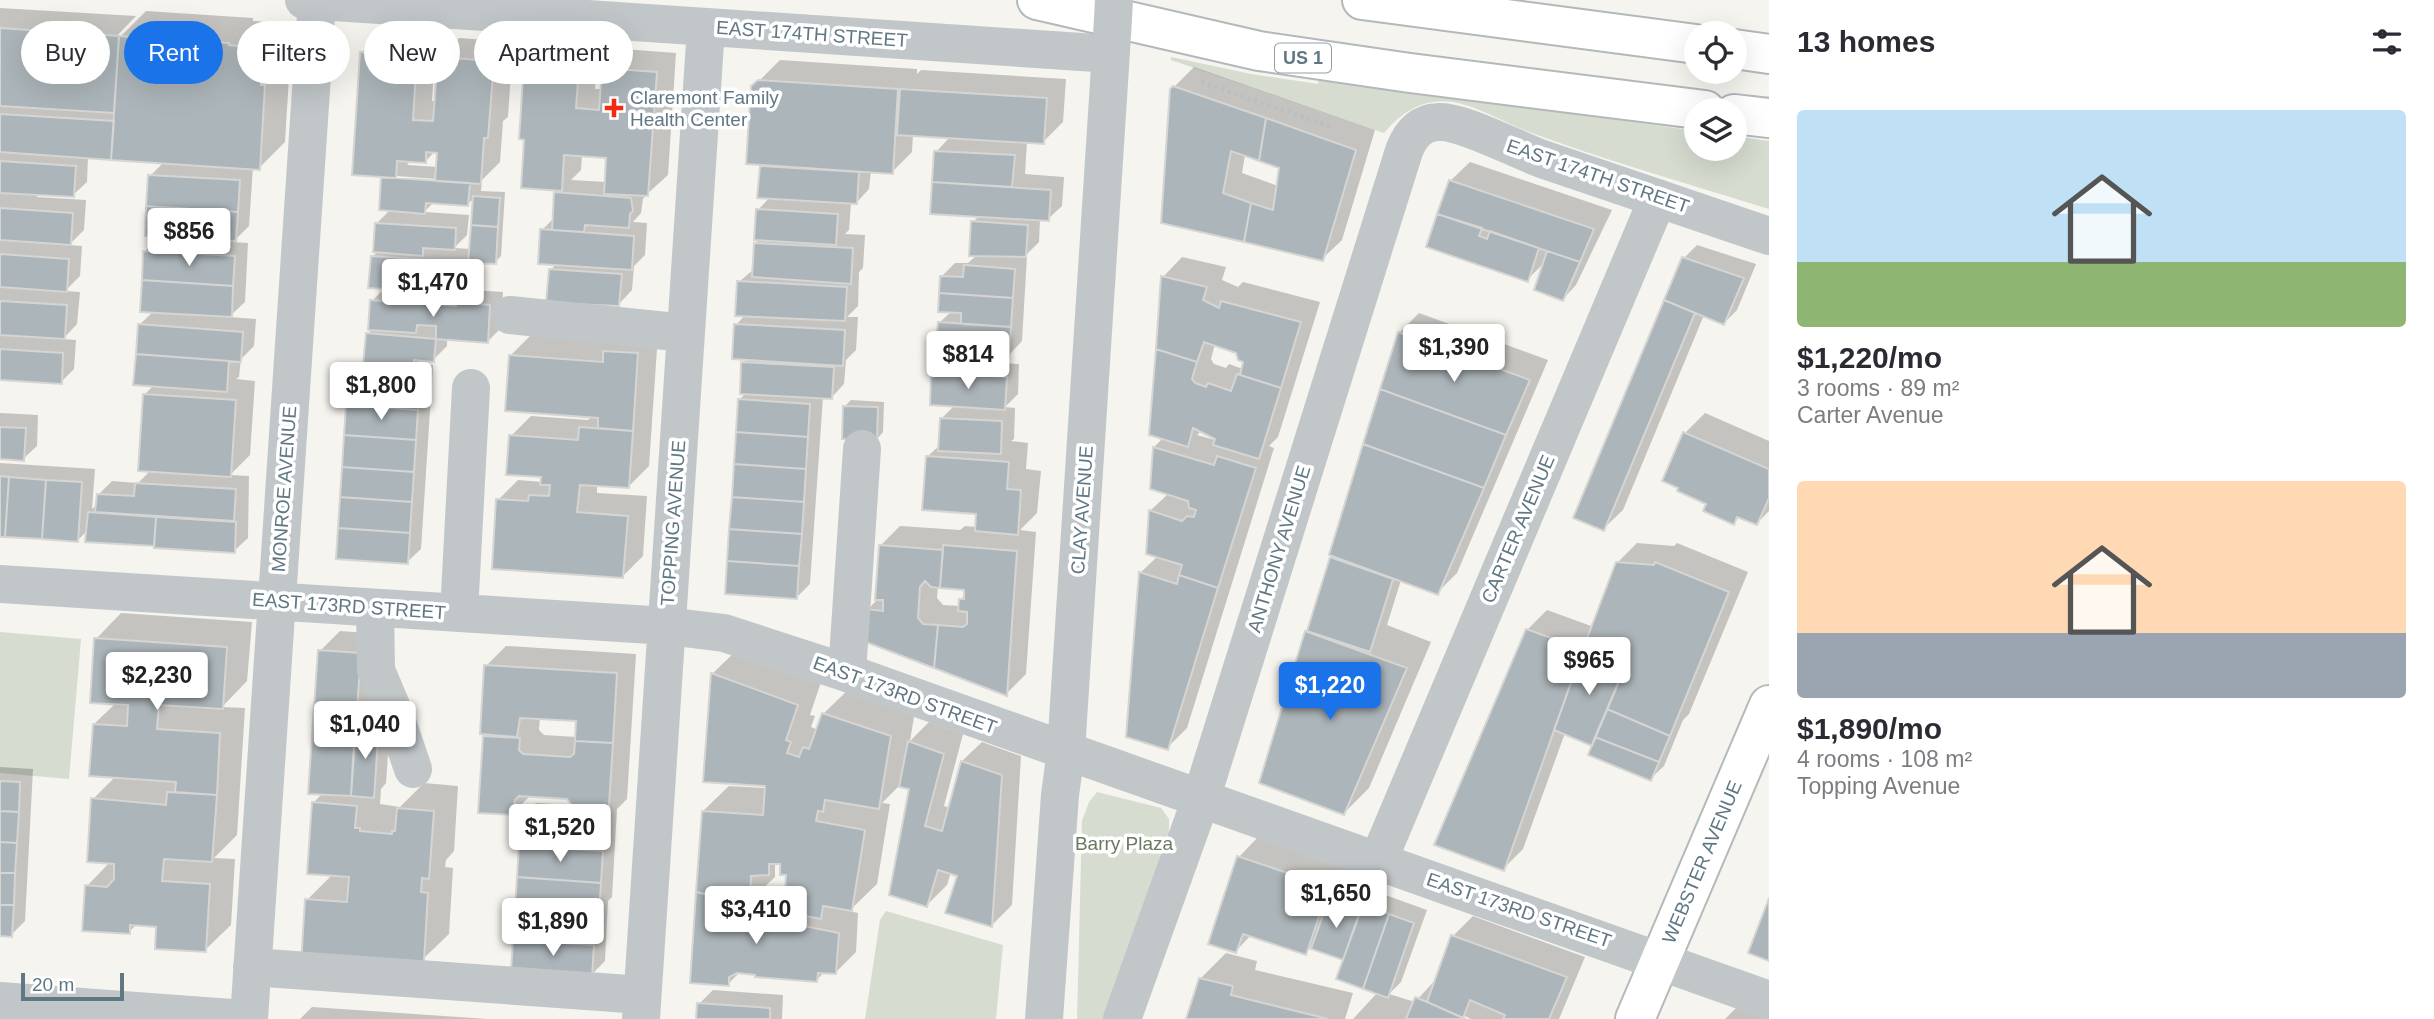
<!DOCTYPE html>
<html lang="en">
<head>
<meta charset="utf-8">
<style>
  body { margin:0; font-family:Arial,sans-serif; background:#f2f2f3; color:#2b2b33; height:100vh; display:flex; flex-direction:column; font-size:26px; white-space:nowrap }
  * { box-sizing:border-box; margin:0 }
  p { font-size:23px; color:#7c7c81 }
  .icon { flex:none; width:38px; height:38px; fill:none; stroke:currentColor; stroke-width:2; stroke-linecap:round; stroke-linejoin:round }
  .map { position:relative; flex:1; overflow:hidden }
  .details { display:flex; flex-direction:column; background:#fff; width:665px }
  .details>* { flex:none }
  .hud { position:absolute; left:21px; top:21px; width:665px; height:63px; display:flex; gap:14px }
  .fabs { position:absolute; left:1684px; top:21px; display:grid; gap:14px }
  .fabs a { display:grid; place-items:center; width:63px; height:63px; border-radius:50%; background:#fff; box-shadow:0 7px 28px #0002; font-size:35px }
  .scale { position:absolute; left:21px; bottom:18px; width:103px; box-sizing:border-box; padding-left:7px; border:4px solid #607884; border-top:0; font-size:19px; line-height:24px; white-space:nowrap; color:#607884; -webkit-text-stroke:5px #fff; paint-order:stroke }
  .price { position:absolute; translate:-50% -60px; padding:0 16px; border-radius:7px; background:#fff; color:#222; font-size:23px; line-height:46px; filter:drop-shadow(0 2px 4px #0008) }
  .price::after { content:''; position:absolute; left:50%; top:42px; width:21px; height:16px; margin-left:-10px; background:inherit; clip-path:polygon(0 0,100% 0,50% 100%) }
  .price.on { background:#1a73e8; color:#fff }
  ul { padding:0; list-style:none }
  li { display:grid; align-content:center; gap:14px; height:371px; padding:0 28px }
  li span { display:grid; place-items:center; height:217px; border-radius:7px; color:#555 }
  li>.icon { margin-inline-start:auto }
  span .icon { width:126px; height:126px; fill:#fffc; stroke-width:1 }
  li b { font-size:30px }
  h2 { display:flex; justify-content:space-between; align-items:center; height:84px; padding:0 28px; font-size:30px }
  .pill { padding:0 24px; border-radius:32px; background:#fff; box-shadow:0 7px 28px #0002; font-size:24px; line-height:63px }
  .pill.on { background:#1a73e8; color:#fff }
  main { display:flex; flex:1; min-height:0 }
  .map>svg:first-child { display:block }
  .green { fill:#d6dcd0 }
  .shadow { fill:#0003; fill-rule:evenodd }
  .building { fill:#acb5b9; stroke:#d5d5d3; stroke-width:2 }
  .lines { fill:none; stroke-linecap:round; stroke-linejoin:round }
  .major-casing { stroke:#b4b9bc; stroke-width:42 }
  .highway-casing { stroke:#b3b8ba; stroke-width:42 }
  .path { stroke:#bcbfc1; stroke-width:4.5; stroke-dasharray:3.5 3.5; stroke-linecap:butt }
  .minor { stroke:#c1c6c9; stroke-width:38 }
  .major { stroke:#fff; stroke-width:38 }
  .highway { stroke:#fff; stroke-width:38 }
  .minor-bridge { stroke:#c1c6c9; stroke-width:38 }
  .poi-dot { fill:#f42b10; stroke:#fff; stroke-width:2.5 }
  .labels { text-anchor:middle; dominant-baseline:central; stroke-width:7; stroke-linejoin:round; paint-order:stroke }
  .shield { fill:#fff; stroke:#90a0a9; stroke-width:2 }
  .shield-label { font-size:18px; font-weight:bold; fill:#607884 }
  .street-label { font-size:19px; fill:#607884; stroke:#fff }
  .poi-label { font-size:19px; fill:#607884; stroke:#fff; text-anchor:start }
  .park-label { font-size:19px; fill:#687a60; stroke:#fff }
</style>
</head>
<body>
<main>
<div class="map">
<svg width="1769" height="1019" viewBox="0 0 1769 1019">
  <rect width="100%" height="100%" fill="#f5f4ef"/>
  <path class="green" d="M1171,57L1251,74L1318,84L1319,77L1696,131V149H1734V136L1769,141V209C1689,184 1607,161 1529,132C1499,121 1465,97 1433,102C1412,105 1397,118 1384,133L1171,60Z
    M0,632L81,639L69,779L0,773Z
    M1097,792L1161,808L1169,819V838L1106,1019H1077L1082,821L1089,802Z
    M886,911L1003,945L996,1019H865L880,920Z"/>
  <path class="shadow" d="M0,8L136,16L112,41L114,43L146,11L253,18V21L273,22L287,37L285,60H290L285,142L259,168L253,167L249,226L233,242L248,243L245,302L229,317L256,319L254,346L241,359L239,377L236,379L255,381L250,455L230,475L249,476L248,538L234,551L87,541L88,530L78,540L0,535V463L95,469L92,509L98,504V495L112,481L138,483L151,470L144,395L154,385L139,325L154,311L145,251L161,235L150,176L164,162L88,157L87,182L73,195L37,193V197L86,200L84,230L69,245L82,246L80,276L65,291L80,292L77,324L63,339L76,340L74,369L61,382L0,378Z
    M382,33L436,36L432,101H436L439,58L459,38L513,42L508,117L503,121L500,162L482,180L481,191L505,192L501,256L495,262L471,261L470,269L457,282L428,280L418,290L468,293L472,290L503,292L501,328L488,341L447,338V346L433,360L421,359L416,364L433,365L421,549L407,562L350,373L365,360L368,334L373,329L372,301L386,287L372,257L378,251L377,223L391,209L381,208L383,176L362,52ZM435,151L439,152L438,167L407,165L411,160L425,162ZM396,176L437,179V183L396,180ZM474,198L471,249L454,248L467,235L469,215L424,212L434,202L468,204Z
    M546,45L598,48L595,89H602L603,69L623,49L676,53L668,175L646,195L643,199L641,213L633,222L647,223L645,255L634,266L632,290L619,304L551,270L556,264L542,230L554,218L556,193L560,189L526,138V64ZM582,155L608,157L606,182L571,180L581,170Z
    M780,60L917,69V74L921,70L1066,79L1063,122L1043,142L1027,141L1025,174L1064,177L1062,206L1048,219H1040L1039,242L1025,256H1027L1022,341L1009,355L961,341L939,323L952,311L942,276L955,263H968L977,255L973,222L980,215L932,212L936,152L951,136L913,134L912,152L892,172L871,170L869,189L856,203L851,202L849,230L845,234L865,235L863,268L859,272L858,306L847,317H858L856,350L846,360L844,384L831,398L823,397L810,584L796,598L740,399L746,393L743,363L748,359L736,325L746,314L739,282L754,269L755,243L760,239L758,210L770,197L761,167L765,163L753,87Z
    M1194,67L1375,130L1342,240L1322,259L1163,221L1172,89ZM1245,155L1281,167L1278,186L1242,173Z
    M1470,162L1612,210L1576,285L1563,299L1545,262L1527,280L1428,246L1450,181Z
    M1697,245L1756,264L1737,310L1724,323L1704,315L1623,510L1603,529L1575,517L1684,258Z
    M1182,257L1226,267L1222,280L1238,287L1243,282L1320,302L1278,437L1269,446L1274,448L1187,728L1167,748L1140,573L1158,556L1150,511L1169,493L1152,487L1154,447L1164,437L1163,277ZM1215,344L1237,351L1246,361L1243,369L1229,364L1226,368L1214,364L1211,359ZM1202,430L1222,442L1197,435Z
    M1419,313L1548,360L1457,573L1437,593L1401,580L1387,625L1431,642L1369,788L1344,813L1261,782L1307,631L1334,556L1399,333Z
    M658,334L649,466L629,486L597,484V493L647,496L643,556L623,576L498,500L518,480L542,482L543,475L511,436L531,416L588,420L593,415L510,356L530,336Z
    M947,360L1019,364L1018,394L1005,407L1015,408L1014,439L1011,441L1028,443L1026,469L1041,471L1037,513L1020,530L1036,532L1026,674L1006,694L867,610L877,600L880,546L900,526L960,530L965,526L977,527L978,513L928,456L941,444L942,418L955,405L933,373ZM938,586L966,588V594L960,600V606L943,605L937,598Z
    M851,400L884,402L883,432L877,439L844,407Z
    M0,413L38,415L37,446L23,459L0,458Z
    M1705,413L1769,441V511L1757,523L1740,516L1734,523L1708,503L1681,487L1685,433Z
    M1637,543L1674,546L1677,543L1748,572L1689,714L1683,720L1664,766L1650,779L1594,745L1565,733L1523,849L1503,869L1527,630L1547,610L1594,627L1617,563Z
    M121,613L252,622L247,681L222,707L245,708L237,835L214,858L235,859L231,925L205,950L158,925L137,924L129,932L87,886L110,862L93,799L116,776L94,724L116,703L96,639Z
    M340,631L380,634L391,712L386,783L381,789L380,804L400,807L424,783L458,786L454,851L446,860L445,867L453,868L449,934L423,959L307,900L333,874L313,803L323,793L320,651Z
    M506,646L636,654L627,799L617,809L612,897L608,901L605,961L591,975L513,970L522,817L536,803L573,805L568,798L531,795L513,813L480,811L485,732L486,666ZM540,717L578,720L577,737L544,735L539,730Z
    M738,649L822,679L810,715L815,716L811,727L818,730L823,714L849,689L915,711L910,741L929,722L963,734L944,806L950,808L962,761L982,742L1021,756L1012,905L992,925L959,875L951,872L947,885L927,905L911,787L900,785L882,803L890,804L877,884L849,911L858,913L856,952L836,972L825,971L817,980L740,972L728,984L703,811L729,786L766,788L712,674ZM778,862L782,863L787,873L786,899L775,897L771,900H762L757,894L775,877V865Z
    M0,767L33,769L25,921L11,935L0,934Z
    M1258,837L1347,867L1340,888L1372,898L1377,892L1427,910L1401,982L1389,994L1415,1002L1438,977L1453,936L1473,916L1585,957L1559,1019H1471L1463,1015L1462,1019H1353L1378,992L1345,959L1311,947L1305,953L1251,935L1236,951L1239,857Z
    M1226,953L1257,961L1255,970L1353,993L1345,1019H1188L1200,979Z
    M713,990L783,995L782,1019H698L699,1004Z
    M312,1007L488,1019H300Z
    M1737,1007L1769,1019H1725Z"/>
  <path class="building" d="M0,28L119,36L114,113L0,106Z
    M119,36L229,43V45L248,47L262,63L261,85H265L260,170L111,160Z
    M360,52L417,56L413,120L433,121L438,57L494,61L488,138H484L481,184L435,181L437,153L426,152V163L397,161L396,178L352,175Z
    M524,64L579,68L576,108L599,110L602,68L657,72L648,196L604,194L606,158L564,155L562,191L521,188L524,140L519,139Z
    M758,80L898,89L893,174L746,164L751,86Z
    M1173,86L1266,118L1259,161L1231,151L1223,193L1251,203L1244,242L1161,223L1170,89Z
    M900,89L1047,98L1044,144L897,135Z
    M0,114L114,121L111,160L0,152Z
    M1266,118L1356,150L1323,261L1244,242L1251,203L1273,210L1279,168L1259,161Z
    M934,151L1015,155L1012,187L932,182Z
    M0,161L76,166L74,197L0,193Z
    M760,166L859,172L857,204L757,198Z
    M148,175L240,180L238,212L146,206Z
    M381,177L470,183L468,206L426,203L425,214L379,210Z
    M1449,180L1594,229L1580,262L1437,214Z
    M932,182L1051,190L1049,221L930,214Z
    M554,192L631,198L633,211L630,214L629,228L585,225L584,232L552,230Z
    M473,196L500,198L498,227L471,225Z
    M146,206L238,212L236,241L145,236Z
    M0,208L73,213L71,245L0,240Z
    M756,209L838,214L836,245L754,240Z
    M1437,214L1482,228L1479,236L1487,239L1490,231L1539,248L1528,282L1426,247Z
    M971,221L1028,225L1026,257L969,256Z
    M375,223L456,228L455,250L423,248V256L373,252Z
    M471,225L498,227L496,264L468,263Z
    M540,229L634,236L632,270L538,264Z
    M754,243L853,248L851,284L752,277Z
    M143,251L235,256L233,286L142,280Z
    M1547,251L1580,262L1563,301L1534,290Z
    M0,254L69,259L67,292L0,287Z
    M371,256L459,262L458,284L420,281V291L368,288Z
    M1682,257L1744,278L1724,325L1664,300Z
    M964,265L1015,269L1013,298L939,293L940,276L963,277Z
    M549,269L622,274L619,306L546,303Z
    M1161,276L1207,287L1203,300L1219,308L1221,301L1301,322L1281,388L1237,374L1240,375L1243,362L1238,360L1236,353L1204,342L1197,362L1156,349Z
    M142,280L233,286L232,317L140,312Z
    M737,281L847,287L845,321L735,316Z
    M939,293L1013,298L1011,327L961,324V313L938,312Z
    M370,300L456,306V302L490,305L488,343L436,339V326L417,325L416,333L368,330Z
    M1664,300L1695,313L1604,531L1573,518Z
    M0,301L67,305L65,339L0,335Z
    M938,322L1011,327L1009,357L959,354L960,342L936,341Z
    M138,324L243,332L241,362L136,354Z
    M734,324L845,330L843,366L732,359Z
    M1398,332L1530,380L1506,435L1380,389Z
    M366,333L436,339L434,362L414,360L413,369L363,365Z
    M0,349L63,353L62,384L0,380Z
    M1156,349L1197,362L1192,379L1195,383L1206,387L1208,383L1231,391L1237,374L1281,388L1259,459L1213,445L1215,439L1193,428L1188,447L1149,435Z
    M603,351L638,353L633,431L598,428V418L505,411L509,355L603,362Z
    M136,354L229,361L227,392L133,385Z
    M741,362L834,367L832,399L740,394Z
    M348,373L420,378L418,410L346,405Z
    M931,373L1007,377L1005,410L930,405Z
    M1380,389L1506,435L1484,488L1363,444Z
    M143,394L236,400L231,477L138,471Z
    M738,399L810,404L808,437L736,432Z
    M346,405L418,410L416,440L344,435Z
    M843,406L878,407L877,440L842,439Z
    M940,418L1002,421L1001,454L938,451Z
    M0,427L26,428L24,461L0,459Z
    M579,427L633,431L629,488L580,485L577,512L628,516L623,578L492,569L496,499L528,501L529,495L549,496L550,485H540L541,477L506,475L509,435L578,440Z
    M736,432L808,437L806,469L734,464Z
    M1683,432L1769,469V498L1757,525L1737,517L1734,525L1703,511L1706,504L1677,491L1678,488L1662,481Z
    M344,435L416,440L414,472L342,467Z
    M1363,444L1484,488L1438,595L1329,555Z
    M1153,447L1214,465L1217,456L1256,468L1218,588L1179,575L1182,565L1146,554L1149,510L1182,521L1187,516L1194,517L1196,510L1189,508L1188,501L1150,489Z
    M926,456L1009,462L1007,489L1021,490L1018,535L975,531L976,514L922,510Z
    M734,464L806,469L804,502L732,497Z
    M342,467L414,472L412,502L340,497Z
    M0,476L9,477L5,537H0Z
    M9,477L46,480L42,539L5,537Z
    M46,480L82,482L78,542L42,539Z
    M135,483L236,489L234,521L95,512L97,494L134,496Z
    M340,497L412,502L410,533L338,528Z
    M732,497L804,502L802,534L729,529Z
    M88,512L156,517L154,546L85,542Z
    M156,517L236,522L235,553L154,548Z
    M338,528L410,533L408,564L336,559Z
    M729,529L802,534L799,566L727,561Z
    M879,545L943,550L940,588L931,587L925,581L920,587L918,618L923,624L938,625L934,668L863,641L865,609L883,611V600H875Z
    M943,545L1017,551L1007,696L934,668L938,625L963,627L967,624V612L958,611L959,599H964V590L940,588Z
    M1330,557L1393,579L1370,652L1307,631Z
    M727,561L799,566L797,599L725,594Z
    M1616,562L1654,565L1655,562L1729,592L1670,736L1607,709L1625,667L1583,649Z
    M1139,572L1177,584L1179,575L1218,588L1168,750L1126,737Z
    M1526,629L1583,649L1504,871L1434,845Z
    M1305,631L1407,668L1344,815L1259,783Z
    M94,638L227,647L223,709L159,705L157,729L220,733L217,795L175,792L176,782L89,776L93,724L127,726L128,705L90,703Z
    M1583,649L1625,667L1592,746L1554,730Z
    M318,650L361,653L351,796L308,794Z
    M484,665L617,673L613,743L575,741L576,721L520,718L517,737L480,734Z
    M711,673L798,705L786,740L791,742L787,753L799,757L803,747L809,749L822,713L891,736L879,809L825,800L823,812L818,811L816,821L865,830L852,911L823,906L821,919L784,912L786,875H780V864H769V875L751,876L750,904L696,892L702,811L763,815L765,786L703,782Z
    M1607,709L1670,736L1659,762L1595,737Z
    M355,724L379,725L374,798L351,796Z
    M483,736L520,738L519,750L523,754L570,757L574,754L575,741L613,743L608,821L570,819L571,804L567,799L519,796L515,800L513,815L478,813Z
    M1595,737L1659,762L1651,781L1588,755Z
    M908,741L944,754L925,826L942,831L961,761L1002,775L992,927L945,913L957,876L938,870L927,907L889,895L909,789L899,787Z
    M0,781L20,782L19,812L0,811Z
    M167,792L217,795L212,862L164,859L162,881L210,884L206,952L155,949L156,927L130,925V934L82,931L85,885L107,887L114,879V864L87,862L91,798L166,805Z
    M312,802L357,806L355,828H360V831L392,834V831H395L397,808L434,811L429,879L422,878L421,892L428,893L424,961L301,964L305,899L347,902L349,877L307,874Z
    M0,811L19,812L17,843L0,842Z
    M521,816L605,821L603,851L519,846Z
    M0,842L17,843L15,873H0Z
    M519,846L603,851L601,883L517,877Z
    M1237,856L1329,887L1306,955L1243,934L1236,953L1208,944Z
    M0,873H15L14,905H0Z
    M517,877L601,883L599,913L515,908Z
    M696,892L739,901L738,914L742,919L753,920L754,916L839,933L836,974L818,973L817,982L755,977V975L737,973L729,977V986L690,983Z
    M1769,898V961L1748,953Z
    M1328,901L1360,911L1343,960L1311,949Z
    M0,905H14L12,937L0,936Z
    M1363,905L1389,914L1363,989L1336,979Z
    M515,908L596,913L594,945L513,940Z
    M1389,914L1414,923L1388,998L1363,989Z
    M1451,935L1567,977L1549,1019H1503L1505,1015L1470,1000L1463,1018L1427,1002Z
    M513,940L594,945L592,977L511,971Z
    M1199,978L1233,986L1231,995L1328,1019H1186Z
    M1415,997L1427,1002L1466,1019H1406Z
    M697,1003L770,1008V1019H696Z"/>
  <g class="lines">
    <g class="major-casing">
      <path id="major" d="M1635,1019L1769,705"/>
    </g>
    <g class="highway-casing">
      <path id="highway" d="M1037,0L1259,51L1410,73L1705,110
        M1362,0L1696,44
        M1734,49L1769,54
        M1734,114L1769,118"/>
    </g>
    <path class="path" d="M1201,82L1332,127"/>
    <path class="minor" d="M304,0L1111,54
      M510,315L686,333
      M0,584L667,626L724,633L847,673L1769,1000
      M375,608L376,670L394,713L413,769
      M459,613L471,388
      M847,673L862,449
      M1378,861L1658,198
      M252,967L642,995
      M0,1001L245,1019
      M249,1019L317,0
      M641,1019L706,27
      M1044,1019L1060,795L1066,751L1112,36
      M1122,1019L1201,799L1404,151C1410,135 1420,123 1438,122C1461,120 1517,150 1542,159C1617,185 1693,210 1769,236"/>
    <use href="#major" class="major"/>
    <use href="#highway" class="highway"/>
    <path class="minor-bridge" d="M1112,36L1114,0"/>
  </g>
  <path class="poi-dot" d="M610.5 97.5h7v7h7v7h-7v7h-7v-7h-7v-7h7z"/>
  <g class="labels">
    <rect class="shield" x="1275" y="43.5" width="56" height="29" rx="5"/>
    <g class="shield-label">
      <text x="1303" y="58">US 1</text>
    </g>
    <g class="street-label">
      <text transform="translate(812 34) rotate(4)">EAST 174TH STREET</text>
      <text transform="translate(1598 176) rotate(19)">EAST 174TH STREET</text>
      <text transform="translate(284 489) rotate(-86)">MONROE AVENUE</text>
      <text transform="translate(1082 510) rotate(-86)">CLAY AVENUE</text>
      <text transform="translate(673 523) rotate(-86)">TOPPING AVENUE</text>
      <text transform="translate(1518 529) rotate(-67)">CARTER AVENUE</text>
      <text transform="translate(1279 549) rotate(-73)">ANTHONY AVENUE</text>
      <text transform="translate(349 606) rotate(4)">EAST 173RD STREET</text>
      <text transform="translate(905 695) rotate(20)">EAST 173RD STREET</text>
      <text transform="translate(1702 862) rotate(-67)">WEBSTER AVENUE</text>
      <text transform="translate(1519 910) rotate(19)">EAST 173RD STREET</text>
    </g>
    <g class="poi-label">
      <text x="630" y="97">Claremont Family<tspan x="630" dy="22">Health Center</tspan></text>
    </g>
    <g class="park-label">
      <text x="1124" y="843">Barry Plaza</text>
    </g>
  </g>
</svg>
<div class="fabs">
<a><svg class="icon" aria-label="locate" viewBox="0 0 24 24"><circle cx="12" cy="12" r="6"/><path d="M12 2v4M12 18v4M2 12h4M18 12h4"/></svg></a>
<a><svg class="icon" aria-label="layers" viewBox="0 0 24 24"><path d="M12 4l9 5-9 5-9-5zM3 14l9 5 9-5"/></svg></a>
</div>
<div class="scale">20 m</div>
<b class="price" style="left:189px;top:268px">$856</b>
<b class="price" style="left:433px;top:319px">$1,470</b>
<b class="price" style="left:1454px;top:384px">$1,390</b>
<b class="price" style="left:968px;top:391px">$814</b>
<b class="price" style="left:381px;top:422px">$1,800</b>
<b class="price" style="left:1589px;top:697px">$965</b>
<b class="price" style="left:157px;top:712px">$2,230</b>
<b class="price on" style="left:1330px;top:722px">$1,220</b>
<b class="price" style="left:365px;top:761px">$1,040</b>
<b class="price" style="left:560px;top:864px">$1,520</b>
<b class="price" style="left:1336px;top:930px">$1,650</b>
<b class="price" style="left:756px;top:946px">$3,410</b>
<b class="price" style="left:553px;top:958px">$1,890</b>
<div class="hud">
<a class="pill">Buy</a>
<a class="pill on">Rent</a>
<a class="pill">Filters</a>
<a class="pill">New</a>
<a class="pill">Apartment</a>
</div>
</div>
<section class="details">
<h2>13 homes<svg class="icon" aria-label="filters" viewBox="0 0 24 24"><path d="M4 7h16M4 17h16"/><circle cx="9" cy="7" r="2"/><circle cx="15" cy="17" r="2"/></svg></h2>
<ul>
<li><span style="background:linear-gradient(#bfe0f5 70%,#8fb573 0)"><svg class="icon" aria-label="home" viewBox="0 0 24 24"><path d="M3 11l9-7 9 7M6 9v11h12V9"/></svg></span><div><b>$1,220/mo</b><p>3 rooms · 89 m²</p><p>Carter Avenue</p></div></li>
<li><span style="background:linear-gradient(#ffd9b3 70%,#9aa5b1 0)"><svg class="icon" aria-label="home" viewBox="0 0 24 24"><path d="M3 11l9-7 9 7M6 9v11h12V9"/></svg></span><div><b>$1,890/mo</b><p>4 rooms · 108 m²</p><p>Topping Avenue</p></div></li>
</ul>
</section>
</main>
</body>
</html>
